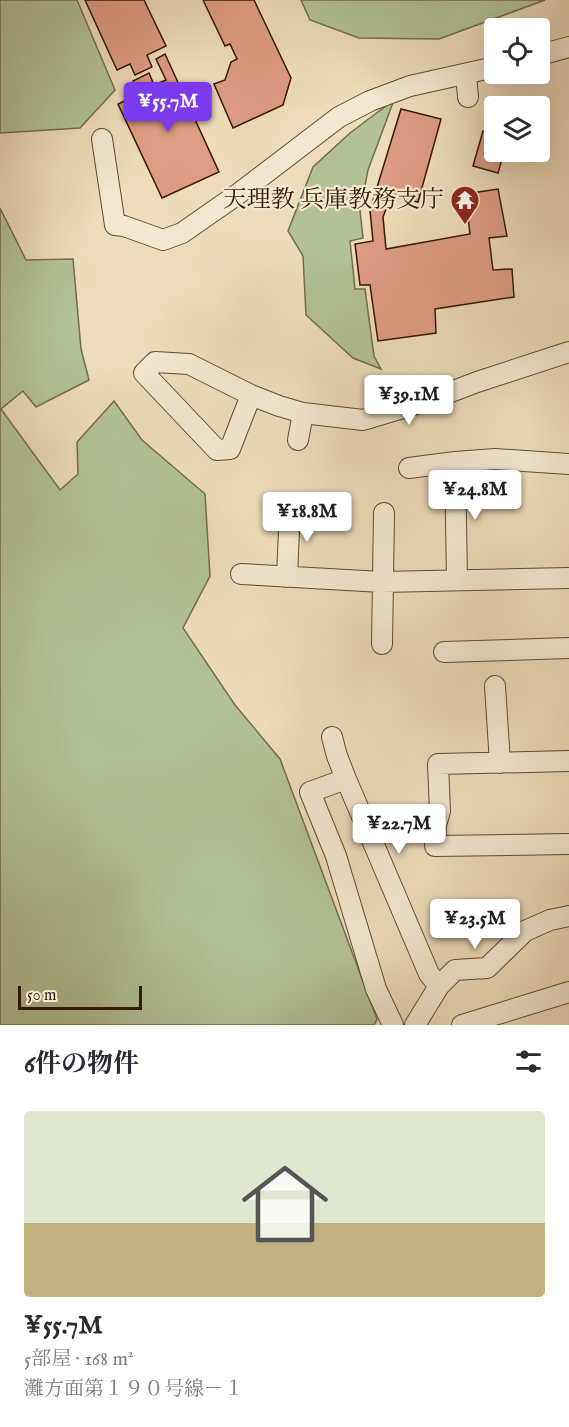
<!DOCTYPE html>
<html lang="ja">
<head>
<meta charset="utf-8">
<style>
  body { margin:0; font-family:"IM FELL English","Noto Serif JP",serif; background:#f2f2f3; color:#2b2b33; height:100vh; display:flex; flex-direction:column; font-size:22px; white-space:nowrap }
  * { box-sizing:border-box; margin:0 }
  p { font-size:20px; color:#7c7c81 }
  .icon { flex:none; width:33px; height:33px; fill:none; stroke:currentColor; stroke-width:2; stroke-linecap:round; stroke-linejoin:round }
  .map { position:relative; height:1025px; overflow:hidden }
  .details { display:flex; flex-direction:column; background:#fff; flex:1 }
  .details>* { flex:none }
  .tools { position:absolute; left:484px; top:18px; display:grid; gap:12px }
  .tools a { display:grid; place-items:center; width:66px; height:66px; border-radius:6px; background:#fff; box-shadow:0 6px 24px #0002; font-size:30px }
  .scale { position:absolute; left:18px; bottom:15px; width:124px; box-sizing:border-box; padding-left:6px; border:3px solid #361805; border-top:0; font-size:16px; line-height:21px; white-space:nowrap; color:#361805; -webkit-text-stroke:4px #f4e8d2; paint-order:stroke }
  .price { position:absolute; translate:-50% -51px; padding:0 14px; border-radius:6px; background:#fff; color:#222; font-size:20px; line-height:39px; filter:drop-shadow(0 2px 3px #0008) }
  .price::after { content:''; position:absolute; left:50%; top:36px; width:18px; height:14px; margin-left:-9px; background:inherit; clip-path:polygon(0 0,100% 0,50% 100%) }
  .price.on { background:#7c3aed; color:#fff }
  ul { padding:0; list-style:none }
  li { display:grid; align-content:center; gap:12px; height:318px; padding:0 24px }
  li+li { border-top:2px solid #e1e1e2 }
  li span { display:grid; place-items:center; height:186px; border-radius:6px; color:#555 }
  li>.icon { margin-inline-start:auto }
  span .icon { width:108px; height:108px; fill:#fffc; stroke-width:1 }
  li b { font-size:26px }
  h2 { display:flex; justify-content:space-between; align-items:center; height:72px; padding:0 24px; font-size:26px }
  .map>svg:first-child { display:block }
  .green { fill:#b2c295; stroke:#746d4d; stroke-width:1.5 }
  .building { fill:#de9c82; stroke:#361805; stroke-width:1.5 }
  .lines { fill:none; stroke-linecap:round; stroke-linejoin:round }
  .minor-casing { stroke:#644932; stroke-width:22 }
  .minor { stroke:#f4e8d2; stroke-width:20 }
  .labels { text-anchor:middle; dominant-baseline:central; stroke-width:4.5; stroke-linejoin:round; paint-order:stroke }
  .poi-label { font-size:24px; fill:#361805; stroke:#f4e8d2; text-anchor:end }
</style>
</head>
<body>
<div class="map">
<svg width="569" height="1025" viewBox="0 0 569 1025">
  <rect width="100%" height="100%" fill="#eedcba"/>
  <filter id="stains"><feTurbulence type="fractalNoise" baseFrequency=".00333" numOctaves="4"/><feColorMatrix values="0 0 0 0 .2 0 0 0 0 .09 0 0 0 0 .02 0 0 0 .5 -.17"/></filter>
  <radialGradient id="worn" r=".72"><stop offset=".6" stop-color="#630" stop-opacity="0"/><stop offset="1" stop-color="#630" stop-opacity=".3"/></radialGradient>
  <path class="green" d="M0,0H77L115,90L80,128L0,133Z
    M301,0H545L439,39L359,38L310,20Z
    M394,100L368,170L360,211L363,238L350,241L355,289H365L374,356L381,369L353,358L306,315L303,256L288,231L313,167L350,133Z
    M0,208L26,260L73,259L81,349L89,380L36,407L23,391L1,409L60,490L78,474L77,442L114,401L142,440L205,494L210,576L183,628L235,705L280,759L377,1019L374,1025H0Z"/>
  <path class="building" d="M85,0H144L166,46L147,55L152,67L135,75L130,64L117,70Z
    M203,0H254L291,78L283,105L233,128L214,84L225,80L231,62L237,59L230,44L225,46Z
    M165,54L219,172L162,198L118,104L139,94L133,81L149,73L154,85L166,80L156,59Z
    M401,109L441,119L418,202L391,196L383,217L386,249L470,234L465,194L498,189L507,236L489,238L493,270L512,269L514,297L435,309L436,333L378,341L370,285H360L355,244L373,241L370,210Z
    M483,131L495,135V152H504L498,173L473,166Z"/>
  <g class="lines">
    <g class="minor-casing">
      <path id="minor" d="M540,55L569,47
        M466,74L468,97
        M102,139L115,225L124,226L163,240L182,233L238,194L339,117L370,101L410,86L495,67
        M251,395L230,449L217,450L144,373L155,362L189,364L251,395L279,406L303,413L363,420L430,400L477,382L569,352
        M298,440L303,413
        M455,462L457,580
        M409,468L455,462L495,459L569,464
        M241,574L382,582L569,578
        M287,577L290,507
        M382,644L384,513
        M444,652L569,648
        M495,686L500,763
        M332,737L337,756L346,779L429,974L439,986
        M569,761L438,764L440,811L436,825L435,846L569,844
        M346,779L310,792L336,856L376,989L393,1025
        M415,1025L439,986L455,970L487,968L525,931L550,920L569,916
        M462,1025L569,992"/>
    </g>
    <use href="#minor" class="minor"/>
  </g>
  <defs>
    <g id="temple-pin" transform="scale(1.5)"><path d="M0 17L-7.5 6A9.5 9.5 0 1 1 7.5 6Z" fill="#8f2418" stroke="#f4e8d2"/><path d="M0-6L5-2H3V0L6.5 2.5H4V6H1.5V3h-3V6H-4V2.5H-6.5L-3 0V-2H-5Z" fill="#fff"/></g>
  </defs>
  <g fill-rule="evenodd">
    <use href="#temple-pin" x="465" y="200"/>
  </g>
  <g class="labels">
    <g class="poi-label">
      <text x="444" y="200">天理教 兵庫教務支庁</text>
    </g>
  </g>
  <rect width="100%" height="100%" filter="url(#stains)"/>
  <rect width="100%" height="100%" fill="url(#worn)"/>
</svg>
<div class="tools">
<a><svg class="icon" aria-label="locate" viewBox="0 0 24 24"><circle cx="12" cy="12" r="6"/><path d="M12 2v4M12 18v4M2 12h4M18 12h4"/></svg></a>
<a><svg class="icon" aria-label="layers" viewBox="0 0 24 24"><path d="M12 4l9 5-9 5-9-5zM3 14l9 5 9-5"/></svg></a>
</div>
<div class="scale">50 m</div>
<b class="price on" style="left:168px;top:133px">¥55.7M</b>
<b class="price" style="left:409px;top:426px">¥39.1M</b>
<b class="price" style="left:475px;top:521px">¥24.8M</b>
<b class="price" style="left:307px;top:543px">¥18.8M</b>
<b class="price" style="left:399px;top:855px">¥22.7M</b>
<b class="price" style="left:475px;top:950px">¥23.5M</b>
</div>
<section class="details">
<h2>6件の物件<svg class="icon" aria-label="filters" viewBox="0 0 24 24"><path d="M4 7h16M4 17h16"/><circle cx="9" cy="7" r="2"/><circle cx="15" cy="17" r="2"/></svg></h2>
<ul>
<li><span style="background:linear-gradient(#dfe7d0 60%,#c2b280 0)"><svg class="icon" aria-label="home" viewBox="0 0 24 24"><path d="M3 11l9-7 9 7M6 9v11h12V9"/></svg></span><div><b>¥55.7M</b><p>5部屋 · 168 m²</p><p>灘方面第１９０号線－１</p></div></li>
</ul>
</section>
</body>
</html>
